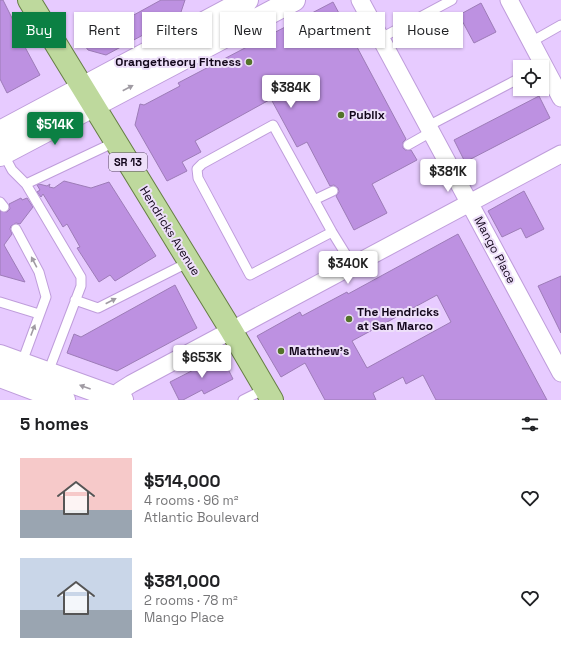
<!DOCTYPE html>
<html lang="en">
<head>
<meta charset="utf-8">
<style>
  body { margin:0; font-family:"Space Grotesk",sans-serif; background:#f6f6f6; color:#202124; height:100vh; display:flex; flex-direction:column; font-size:15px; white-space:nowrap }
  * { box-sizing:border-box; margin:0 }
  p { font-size:13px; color:#757577 }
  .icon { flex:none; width:22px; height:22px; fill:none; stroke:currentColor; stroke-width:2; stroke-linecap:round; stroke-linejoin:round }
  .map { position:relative; height:400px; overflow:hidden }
  .panel { display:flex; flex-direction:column; background:#fff; flex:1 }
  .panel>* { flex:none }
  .hud { position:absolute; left:12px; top:12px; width:537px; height:36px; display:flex; gap:8px }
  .fabs { position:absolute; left:513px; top:60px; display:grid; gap:8px }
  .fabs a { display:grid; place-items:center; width:36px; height:36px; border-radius:0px; background:#fff; box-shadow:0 1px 3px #0004; font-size:20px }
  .price { position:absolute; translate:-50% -34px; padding:0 9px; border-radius:4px; background:#fff; color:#222; font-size:13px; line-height:26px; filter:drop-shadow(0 1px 2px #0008) }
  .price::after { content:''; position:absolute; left:50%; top:24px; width:12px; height:9px; margin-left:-6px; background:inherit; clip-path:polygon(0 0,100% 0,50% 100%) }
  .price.selected { background:#0b8043; color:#fff }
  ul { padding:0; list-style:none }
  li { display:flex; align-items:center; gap:12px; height:100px; padding:0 20px }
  li span { display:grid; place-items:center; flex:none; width:112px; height:80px; border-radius:0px; color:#555 }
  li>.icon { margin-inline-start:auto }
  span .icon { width:48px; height:48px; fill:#fffc; stroke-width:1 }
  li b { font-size:17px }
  h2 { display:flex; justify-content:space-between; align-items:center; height:48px; padding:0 20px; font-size:17px }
  .pill { padding:0 14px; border-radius:0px; background:#fff; box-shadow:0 1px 3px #0004; font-size:14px; line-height:36px }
  .pill.selected { background:#0b8043; color:#fff }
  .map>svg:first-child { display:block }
  .building { fill:#bd91e1; stroke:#9d7cb7; fill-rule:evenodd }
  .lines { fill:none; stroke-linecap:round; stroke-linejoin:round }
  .lane-casing { stroke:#bf9ddb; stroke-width:11 }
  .street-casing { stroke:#bf9ddb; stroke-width:19 }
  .secondary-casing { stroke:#bf9ddb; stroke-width:24 }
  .primary-casing { stroke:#667e45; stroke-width:24 }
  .lane { stroke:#fff; stroke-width:9 }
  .street { stroke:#fff; stroke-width:17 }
  .secondary { stroke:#fff; stroke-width:22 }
  .primary { stroke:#bed99d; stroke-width:22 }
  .oneway { fill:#a09ba3 }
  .poi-dot { fill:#537329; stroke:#eddff9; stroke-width:1.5 }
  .labels { text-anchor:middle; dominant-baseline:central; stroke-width:4; stroke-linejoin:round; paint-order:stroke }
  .shield { fill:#eddff9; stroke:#54475d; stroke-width:1 }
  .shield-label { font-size:11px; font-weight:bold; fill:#12061a }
  .poi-label { font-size:12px; font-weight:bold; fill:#12061a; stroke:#eddff9; text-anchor:start }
  .street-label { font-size:12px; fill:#12061a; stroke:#eddff9 }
</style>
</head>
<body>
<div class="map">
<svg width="561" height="400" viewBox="0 0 561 400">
  <rect width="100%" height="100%" fill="#e7cbff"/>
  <path class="building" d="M0,0H3L20,34L19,36L40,75L7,93L0,79Z
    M161,0H185L180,15L106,55L88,50L83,43Z
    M333,2L406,139L403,142V148L405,150H411L417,160L372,184L387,213L354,230L336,196L339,192L338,188L334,185L330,186L307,142L297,147L271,99L195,141L201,152L182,162L187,171L167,181L135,125L140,104L144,105L180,86L178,83Z
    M481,3L496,32L474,43L459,15Z
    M539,96L550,118L465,162L454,140Z
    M64,181L91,188L109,182L156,256L115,281L110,275L99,282L77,248L80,247L67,224L63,227L43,194L41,197L37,192L40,190L37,185L39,184L47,186L50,184L49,187L54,188Z
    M524,191L544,229L526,238L521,228L502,237L488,211Z
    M21,198L22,200L27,198L33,207L20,224L16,223L11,226L10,229L12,234L4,245L25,282L0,275V211L7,212L10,209L9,204Z
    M458,234L547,400H436L423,375L406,384L403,377L373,393L376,400H325L305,363L281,377L257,336L300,312L302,316L347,292L348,294ZM437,295L451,322L367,368L352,341Z
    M561,276V333L538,286Z
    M175,285L197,328L117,371L67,353L74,334L81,337Z
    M217,358L219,361L223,359L233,379L204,394L202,390L183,400H179L170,382Z"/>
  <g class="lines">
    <g class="lane-casing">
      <path id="lane" d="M381,38L452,0
        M531,42L561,25
        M428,126L520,78
        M408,145L431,132
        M3,153L12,170L26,184L81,277V286L47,375
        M26,184L115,142
        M314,200L333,191
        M0,202L4,207
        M16,229L39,272L46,297L21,365
        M332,232L250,275L198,178L197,169L202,164L273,125L332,232L353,266
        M75,300L98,308L189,262
        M0,302L39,314
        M243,400L265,389"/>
    </g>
    <g class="street-casing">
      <path id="street" d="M360,0L561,373
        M509,0L561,98
        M116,400L120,391L131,384L561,154"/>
    </g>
    <g class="secondary-casing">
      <path id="secondary" d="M0,132L247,0
        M0,155L294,0
        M0,356L122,400
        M0,376L64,400"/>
    </g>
    <g class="primary-casing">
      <path id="primary" d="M29,0L231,330L272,400"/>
    </g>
    <use href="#lane" class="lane"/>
    <use href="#street" class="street"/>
    <use href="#secondary" class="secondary"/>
    <use href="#primary" class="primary"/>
  </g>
  <defs><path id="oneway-solid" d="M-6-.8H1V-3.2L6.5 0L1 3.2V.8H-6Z"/></defs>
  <g class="oneway">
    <use href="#oneway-solid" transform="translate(128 88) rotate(-28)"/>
    <use href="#oneway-solid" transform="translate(34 262) rotate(-118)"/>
    <use href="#oneway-solid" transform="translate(111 301) rotate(-27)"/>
    <use href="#oneway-solid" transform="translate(33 330) rotate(-69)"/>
    <use href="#oneway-solid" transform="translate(85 387) rotate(-160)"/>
  </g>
  <g class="poi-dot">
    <circle cx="249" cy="62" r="4"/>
    <circle cx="341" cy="115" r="4"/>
    <circle cx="349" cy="319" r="4"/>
    <circle cx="281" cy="351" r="4"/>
  </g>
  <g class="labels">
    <rect class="shield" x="109" y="153" width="38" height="18" rx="3"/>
    <g class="shield-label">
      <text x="128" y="162">SR 13</text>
    </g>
    <g class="poi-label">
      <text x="241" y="62" text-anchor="end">Orangetheory Fitness</text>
      <text x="349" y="115">Publix</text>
      <text x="357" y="312">The Hendricks<tspan x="357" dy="14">at San Marco</tspan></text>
      <text x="289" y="351">Matthew's</text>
    </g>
    <g class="street-label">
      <text transform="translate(170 231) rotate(58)">Hendricks Avenue</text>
      <text transform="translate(495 250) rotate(62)">Mango Place</text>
    </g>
  </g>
</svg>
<div class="fabs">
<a><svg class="icon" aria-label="locate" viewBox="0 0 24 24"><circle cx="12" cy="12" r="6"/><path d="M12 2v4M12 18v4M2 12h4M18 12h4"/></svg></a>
</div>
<b class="price" style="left:291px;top:109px">$384K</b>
<b class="price selected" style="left:55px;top:146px">$514K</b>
<b class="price" style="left:448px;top:193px">$381K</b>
<b class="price" style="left:348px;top:285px">$340K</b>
<b class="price" style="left:202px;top:379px">$653K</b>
<div class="hud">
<a class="pill selected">Buy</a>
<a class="pill">Rent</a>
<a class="pill">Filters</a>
<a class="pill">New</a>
<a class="pill">Apartment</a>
<a class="pill">House</a>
</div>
</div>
<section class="panel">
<h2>5 homes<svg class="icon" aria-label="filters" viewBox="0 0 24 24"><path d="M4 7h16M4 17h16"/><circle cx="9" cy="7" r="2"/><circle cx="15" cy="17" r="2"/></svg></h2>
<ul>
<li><span style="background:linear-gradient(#f6c9c9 65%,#9aa5b1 0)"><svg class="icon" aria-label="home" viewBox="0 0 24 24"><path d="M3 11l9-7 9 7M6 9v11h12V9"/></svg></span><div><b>$514,000</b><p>4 rooms · 96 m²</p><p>Atlantic Boulevard</p></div><svg class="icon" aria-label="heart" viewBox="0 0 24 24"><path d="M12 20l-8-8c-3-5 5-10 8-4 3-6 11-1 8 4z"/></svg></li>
<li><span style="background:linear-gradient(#c9d6e8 65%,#9aa5b1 0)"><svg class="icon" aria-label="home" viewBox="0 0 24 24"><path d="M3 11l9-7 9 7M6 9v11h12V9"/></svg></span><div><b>$381,000</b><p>2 rooms · 78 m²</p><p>Mango Place</p></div><svg class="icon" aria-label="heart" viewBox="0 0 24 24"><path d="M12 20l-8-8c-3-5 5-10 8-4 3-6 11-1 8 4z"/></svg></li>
</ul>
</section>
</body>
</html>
